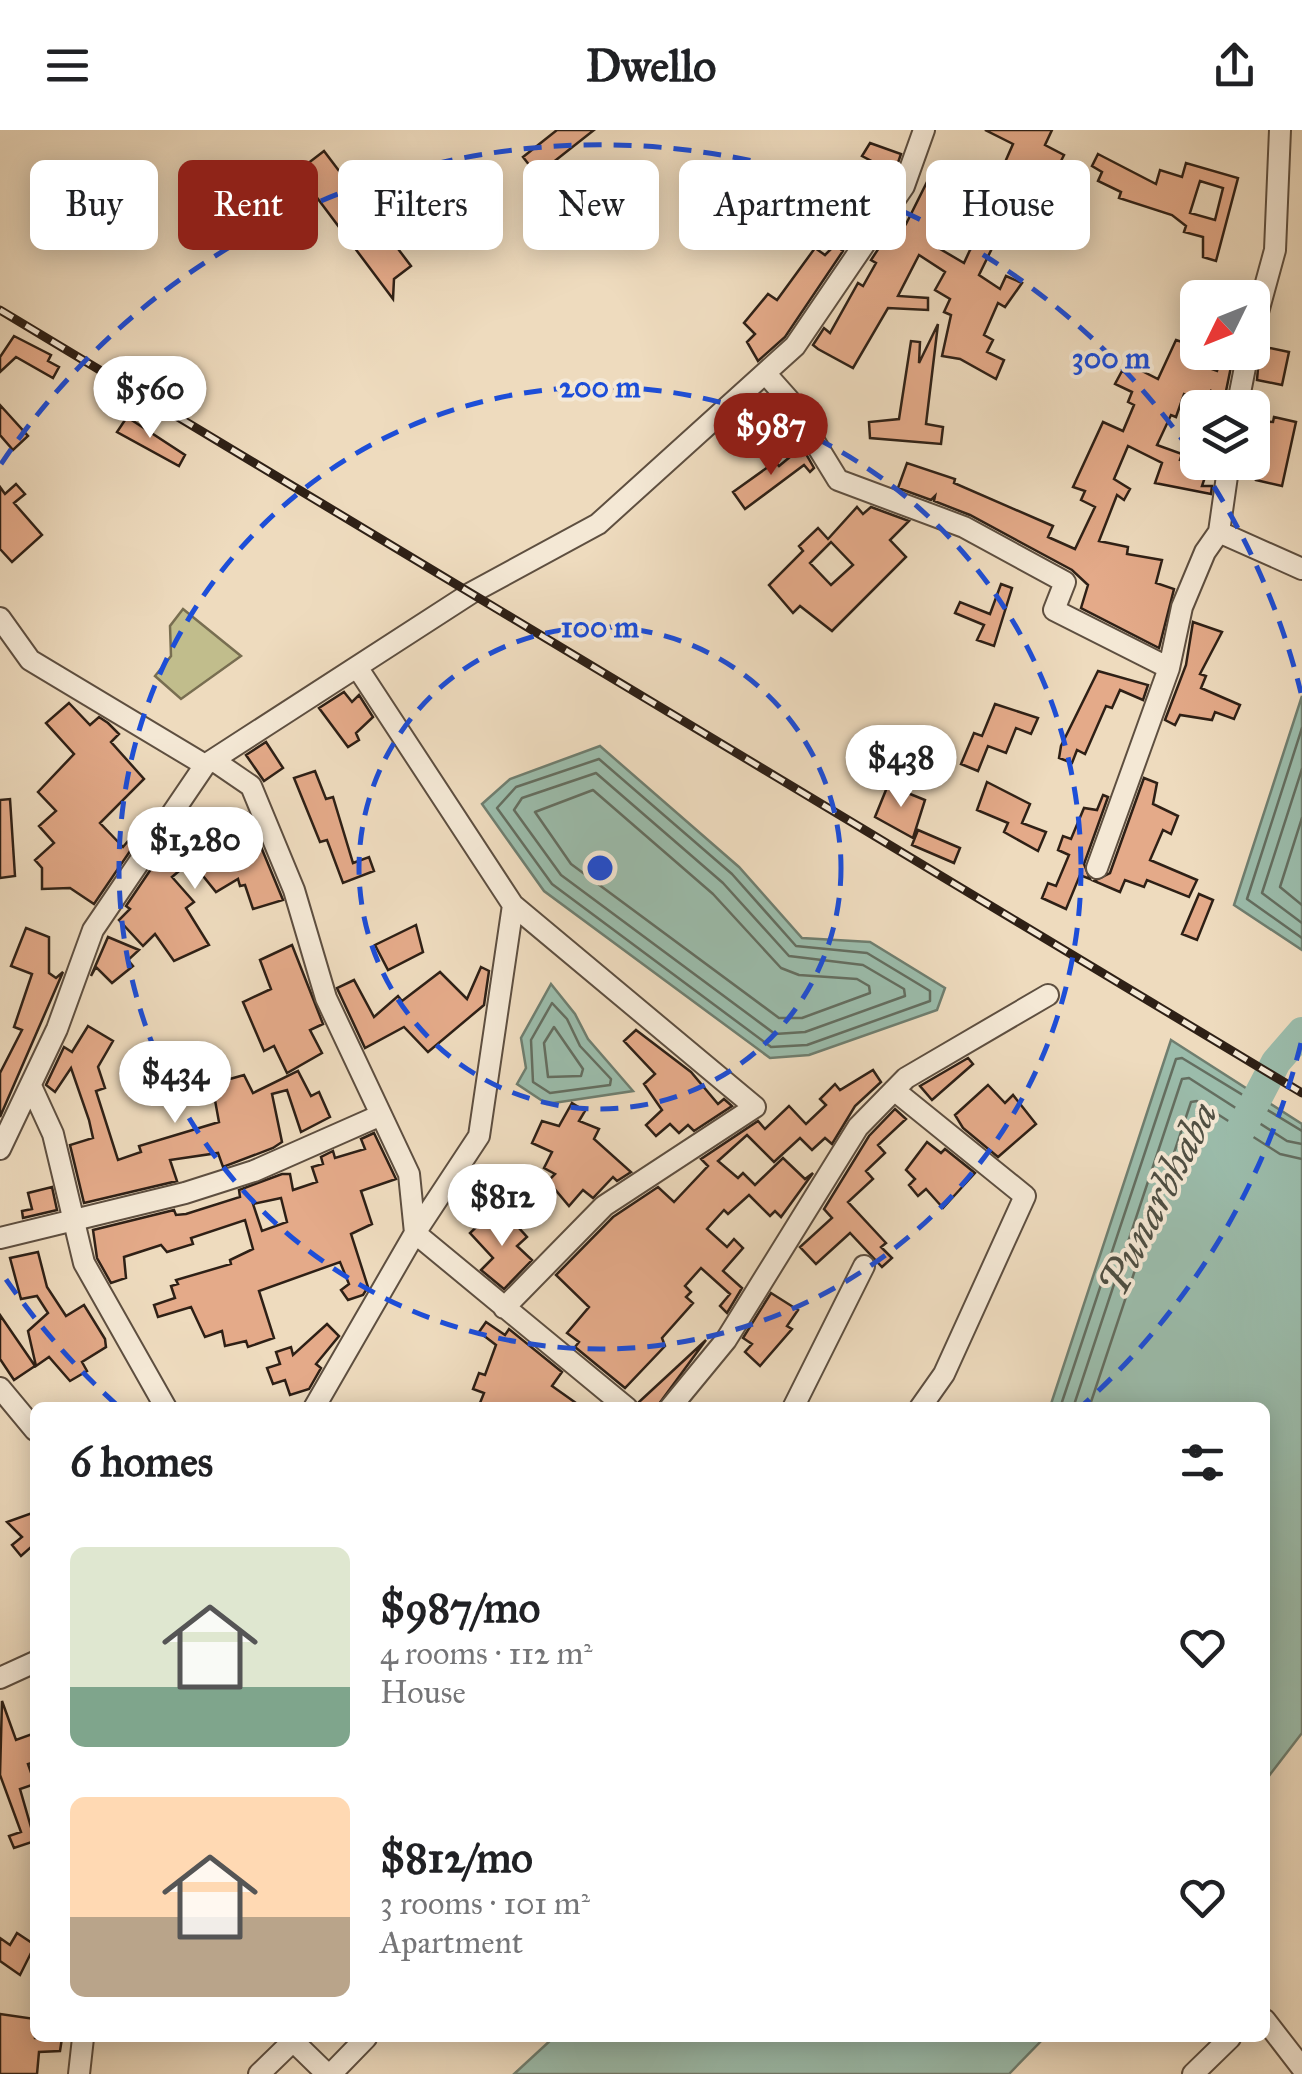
<!DOCTYPE html>
<html lang="en">
<head>
<meta charset="utf-8">
<style>
  body { margin:0; font-family:"IM FELL Great Primer",serif; background:#f6f6f6; color:#202124; height:100vh; display:flex; flex-direction:column; font-size:38px; white-space:nowrap }
  * { box-sizing:border-box; margin:0 }
  p { font-size:32px; color:#757577 }
  .icon { flex:none; width:55px; height:55px; fill:none; stroke:currentColor; stroke-width:2; stroke-linecap:round; stroke-linejoin:round }
  .map { position:relative; flex:1; overflow:hidden }
  .details { position:absolute; left:30px; top:1272px; width:1240px; height:640px; display:flex; flex-direction:column; background:#fff; border-radius:15px; box-shadow:0 5px 25px #0003 }
  .details>* { flex:none }
  .top-card { position:absolute; left:30px; top:30px; width:1242px; height:90px; display:flex; gap:20px }
  .needle { width:65px; rotate:227deg }
  .buttons { position:absolute; left:1180px; top:150px; display:grid; gap:20px }
  .buttons a { display:grid; place-items:center; width:90px; height:90px; border-radius:15px; background:#fff; box-shadow:0 5px 25px #0003; font-size:50px }
  .price { position:absolute; translate:-50% -85px; padding:0 22px; border-radius:35px; background:#fff; color:#222; font-size:32px; line-height:65px; filter:drop-shadow(0 2px 5px #0008) }
  .price::after { content:''; position:absolute; left:50%; top:60px; width:30px; height:22px; margin-left:-15px; background:inherit; clip-path:polygon(0 0,100% 0,50% 100%) }
  .price.selected { background:#8f2418; color:#fff }
  ul { padding:0; list-style:none }
  li { display:flex; align-items:center; gap:30px; height:250px; padding:0 40px }
  li span { display:grid; place-items:center; flex:none; width:280px; height:200px; border-radius:15px; color:#555 }
  li>.icon { margin-inline-start:auto }
  span .icon { width:120px; height:120px; fill:#fffc; stroke-width:1 }
  li b { font-size:42px }
  h2 { display:flex; justify-content:space-between; align-items:center; height:120px; padding:0 40px; font-size:42px }
  .chip { padding:0 35px; border-radius:15px; background:#fff; box-shadow:0 5px 25px #0003; font-size:35px; line-height:90px }
  .chip.selected { background:#8f2418; color:#fff }
  header { display:flex; justify-content:space-between; align-items:center; height:130px; padding:0 40px; background:#fff; font-size:45px; font-weight:800 }
  .map>svg:first-child { display:block }
  .green { fill:#c1bd8c; stroke:#786e51; stroke-width:2.5 }
  .water { fill:#9bbcab; stroke:#6f7e6f; stroke-width:2.5 }
  .lines { fill:none; stroke-linecap:round; stroke-linejoin:round }
  .shore { stroke:#646e60; stroke-width:2.5 }
  .river { stroke:#9bbcab; stroke-width:30 }
  .building { fill:#e4aa89; stroke:#2e2016; stroke-width:2.5; fill-rule:evenodd }
  .minor-casing { stroke:#5e4f40; stroke-width:24 }
  .minor { stroke:#f4e8d5; stroke-width:20 }
  .rail-casing { stroke:#2e2016; stroke-width:9 }
  .rail { stroke:#f4e8d5; stroke-width:5; stroke-dasharray:15; stroke-linecap:butt }
  .ring { fill:none; stroke:#1d4ed8; stroke-width:5; stroke-dasharray:18 12 }
  .labels { text-anchor:middle; dominant-baseline:central; stroke-width:8; stroke-linejoin:round; paint-order:stroke }
  .water-label { font-size:42px; font-style:italic; fill:#4f4f43; stroke:#f4e8d5 }
  .centre { fill:#1d4ed8; stroke:#f4e8d5; stroke-width:5 }
  .ring-label { font-size:30px; text-anchor:middle; font-weight:bold; fill:#1d4ed8; stroke:#f4e8d5; stroke-width:8; stroke-linejoin:round; paint-order:stroke }
</style>
</head>
<body>
<header><svg class="icon" aria-label="menu" viewBox="0 0 24 24"><path d="M4 6h16M4 12h16M4 18h16"/></svg>Dwello<svg class="icon" aria-label="share" viewBox="0 0 24 24"><path d="M12 15V3M7 8l5-5 5 5M5 13v7h14v-7"/></svg></header>
<div class="map">
<svg width="1302" height="1944" viewBox="0 0 1302 1944">
  <rect width="100%" height="100%" fill="#eedbbe"/>
  <filter id="stains"><feTurbulence type="fractalNoise" baseFrequency=".002" numOctaves="4"/><feColorMatrix values="0 0 0 0 .2 0 0 0 0 .09 0 0 0 0 .02 0 0 0 .5 -.17"/></filter>
  <radialGradient id="worn" r=".72"><stop offset=".6" stop-color="#630" stop-opacity="0"/><stop offset="1" stop-color="#630" stop-opacity=".3"/></radialGradient>
  <path class="green" d="M183,479L241,526L181,569L155,546L171,526L170,496Z"/>
  <path class="water" d="M1302,566V820L1234,775Z
    M600,616L739,737L802,808L870,812L945,858L937,880L809,925L770,928L544,761L482,674L510,649Z
    M551,854L575,884L588,909L633,961L547,974L517,954L526,938L521,908Z
    M1171,910L1302,994V1603L1265,1651V1278L1050,1277Z
    M553,1908H1044L1009,1944H514Z"/>
  <g class="lines">
    <path class="shore" d="M1302,598L1247,769L1302,808
      M599,629L732,744L796,816L867,823L930,861V871L807,915L771,917L552,754L497,678L516,657Z
      M1302,639L1262,763L1302,793
      M596,643L723,753L789,826L863,835L904,859L905,866L805,902L775,904L561,745L514,680L522,668Z
      M593,660L713,764L781,838L799,845L857,849L869,856L870,863L802,888H779L571,734L535,682Z
      M1302,688L1280,757L1302,775
      M552,873L567,889L580,916L611,949L610,955L550,963L533,952L531,910Z
      M554,897L583,939L581,946L548,947L544,913Z
      M1060,1278L1176,929L1182,928L1302,1001
      M1073,1278L1182,949L1189,948L1287,1011L1302,1014
      M1089,1278L1191,972L1197,971L1280,1024L1302,1029"/>
    <path class="river" d="M1241,999L1276,932L1302,902"/>
  </g>
  <path class="building" d="M557,0H594L537,45L523,27Z
    M985,0H1052L1045,15L1064,25L1051,51L1027,41L1025,46L1018,43L1012,55L985,43L991,33L1002,39L1013,14Z
    M870,13L901,24L892,50L857,100L853,97L865,86L861,83L883,37L862,26Z
    M324,21L411,136L394,149L393,169L309,57L307,34Z
    M1098,24L1156,54L1160,40L1182,47L1186,33L1238,48L1216,131L1203,127V107L1184,102L1186,96L1172,85L1119,68L1121,62L1098,51L1102,42L1092,36ZM1200,51L1223,58L1215,90L1190,83Z
    M945,35L965,42L958,65L1014,87L1003,108L998,106L979,145L1000,159L1006,146L1022,153L1005,177L998,173L984,205L993,210L987,222L1004,230L996,249L960,229L942,226L951,185L944,182L950,169L935,160L945,142L919,125L898,166L928,168V180L888,178L853,238L818,219L813,215L824,198L830,203L858,153L863,156L876,133L871,130L898,89L906,94L928,50L938,55ZM951,80L982,94L964,133L935,116Z
    M835,115L843,121L785,207L758,231L747,212L755,204L744,193L768,164L777,170L815,118L825,125Z
    M938,194L926,294L943,297L941,314L870,308L869,292L899,289L911,211L920,212L919,233Z
    M14,206L51,225L48,231L59,237L53,248L16,227L0,242V227Z
    M1176,210L1188,214L1184,229L1217,241L1223,222H1234L1225,266L1211,261L1208,272L1184,264L1176,287L1171,285L1157,315L1182,324L1180,330L1208,338L1202,356H1212L1211,364L1155,353L1162,333L1128,316L1114,349L1130,359L1124,370L1117,365L1099,411L1128,417L1127,424L1162,430L1156,453L1174,459L1159,518L1081,478L1088,455L1072,440L970,385L934,371L935,366L931,370L898,358L907,333L955,349L954,353L1053,396L1048,407L1075,419L1095,377L1081,370L1085,361L1073,357L1103,292L1123,301L1134,275L1128,272L1132,262L1115,254L1122,241L1128,244L1132,236L1158,249Z
    M1260,216L1289,222L1282,255L1257,250Z
    M0,275L28,306L13,320L0,305Z
    M127,287L185,325L179,336L117,302Z
    M1274,287L1296,292L1282,356L1256,350L1267,306L1253,305L1255,290L1273,292Z
    M802,317L814,338L810,342L804,335L745,379L733,362L775,332L779,336Z
    M16,354L25,364L14,373L42,405L12,432L0,419V357L5,364Z
    M857,377L863,384L871,377L909,391L890,410L906,427L832,501L800,476L793,483L769,455L803,421L799,416L818,398L828,409ZM831,412L853,435L831,455L810,433Z
    M1001,454L1012,458L994,516L977,510L984,495L955,483L960,472L990,484Z
    M1193,492L1222,502L1200,544L1206,546L1201,558L1240,575L1234,589L1215,582L1212,590L1180,585L1175,595L1165,590L1186,535Z
    M1098,541L1148,555L1143,570L1120,560L1112,578L1106,576L1085,624L1077,620L1072,633L1059,628L1061,616Z
    M344,562L352,572L359,565L373,587L356,603L359,610L348,617L319,578Z
    M69,573L90,595L99,587L108,593L119,604L111,612L144,649L100,693L123,717L134,704L139,708L94,774L70,758L42,759V738L35,730L54,713L39,696L56,681L38,662L74,624L46,593Z
    M995,574L1038,588L1031,604L1016,598L1006,623L988,616L978,641L961,634L974,603L982,606Z
    M266,612L283,638L264,651L246,625Z
    M315,641L326,669L333,667L353,733L369,727L374,741L343,753L327,710L320,712L294,648Z
    M1144,648L1157,653L1153,674L1178,686L1171,704L1163,700L1150,730L1197,750L1189,767L1147,750L1144,757L1125,750L1120,762L1094,751L1110,743Z
    M987,652L1030,674L1022,693L1046,702L1038,721L1004,702L1008,693L977,680Z
    M888,655L925,670L913,708L875,687Z
    M1103,665L1108,667L1084,734L1090,749L1080,745L1066,779L1042,768L1048,753L1056,756L1069,725L1058,720L1063,706L1071,709L1084,678L1097,680Z
    M10,669L15,746L0,748V670Z
    M247,683L283,770L253,779L245,755L240,756L238,749L216,762L191,731L172,747L194,772L186,778L209,815L174,831L155,804L143,816L119,790L130,779L126,776L168,714L177,723L196,708L220,737L248,727L233,687Z
    M918,700L960,718L954,733L912,715Z
    M1199,764L1213,770L1197,810L1182,804Z
    M416,795L423,822L388,840L375,815Z
    M26,798L49,807V843L56,848L63,842L0,987V943L22,900L14,897L32,844L11,836Z
    M108,807L139,820L128,830L133,836L112,853L96,837L91,846Z
    M292,815L323,894L310,900L322,923L287,943L274,916L264,921L243,872L271,859L260,830Z
    M481,837L489,841L484,875L428,922L404,897L365,918L337,858L354,850L374,887L398,866L402,871L440,842L467,869Z
    M88,896L113,911L98,937L105,958L96,961L118,1030L141,1022L139,1016L219,992L212,954L244,945L253,963L298,941L311,966L319,962L330,987L301,1002L287,960L272,964L282,1012L273,1018L223,1037L218,1023L170,1030L177,1051L84,1073L70,1015L93,1008L89,990L71,938L55,962L46,955L64,917L72,922Z
    M636,900L691,942L718,974L724,969L732,976L694,1001L688,995L679,1003L670,994L656,1006L646,995L662,980L644,954L655,944L624,911Z
    M968,928L973,934L932,970L920,956Z
    M873,940L881,952L855,976L832,1014L825,1008L812,1020L800,1008L774,1032L747,1005L718,1031L738,1048L743,1043L755,1055L783,1028L805,1049L813,1043L781,1087L775,1081L770,1086L749,1065L728,1084L724,1080L707,1099L727,1117L734,1109L743,1118L723,1141L742,1158L727,1183L720,1176L730,1164L701,1138L685,1156L691,1162L686,1167L693,1173L662,1208L665,1216L625,1258L575,1217L579,1212L567,1203L589,1177L556,1145L613,1087L658,1057L674,1072L708,1036L701,1029L758,991L765,999L789,976L806,994L826,975L820,969L835,954L840,960Z
    M988,955L1005,973L1013,965L1036,994L998,1027L963,998L955,985Z
    M572,973L585,981L579,991L599,999L594,1009L631,1042L617,1051L613,1047L593,1068L583,1060L569,1076L548,1051L555,1044L544,1038L552,1022L532,1013L542,991L559,996Z
    M895,979L906,989L878,1015L885,1023L866,1041L873,1049L848,1072L886,1113L881,1117L892,1128L882,1137L850,1103L816,1134L800,1117L832,1088L824,1079L869,1006Z
    M374,1003L396,1049L361,1061L372,1094L351,1104L368,1157L363,1165L348,1170L341,1160L349,1154L340,1132L259,1161L274,1208L248,1217L246,1211L225,1216L222,1201L205,1207L191,1177L158,1187L154,1175L175,1168L171,1156L178,1154L176,1150L231,1134L230,1130L253,1119L245,1090L191,1108L193,1114L167,1122L161,1115L124,1127L126,1148L111,1153L97,1128L93,1100L174,1080L176,1085L186,1084L240,1067L239,1060L282,1044H290L293,1060L317,1052L312,1037L323,1034L321,1027L333,1021L335,1028L365,1019L361,1009ZM281,1068L287,1092L262,1101L253,1074Z
    M927,1012L941,1023L945,1019L975,1043L943,1078L926,1059L918,1066L909,1055L915,1049L906,1040Z
    M52,1057L57,1080L23,1088L22,1081L32,1079L28,1063Z
    M491,1083L502,1094L509,1087L527,1107L517,1116L532,1130L504,1159L481,1140L493,1128L470,1103Z
    M38,1122L47,1157L66,1186L84,1175L105,1209L106,1217L82,1232L87,1241L70,1251L49,1227L36,1236L28,1201L48,1183L37,1166L21,1169L10,1128Z
    M771,1163L798,1180L787,1196L792,1199L760,1236L745,1222L752,1214L743,1208Z
    M0,1185L35,1236L14,1250L0,1229Z
    M486,1192L505,1205L509,1199L562,1242L552,1256L583,1278H478L484,1263L473,1259L479,1243L485,1245L496,1215L479,1202Z
    M327,1194L339,1206L316,1234L321,1238L309,1259L290,1265L285,1250L273,1254L267,1238L280,1234L276,1222L291,1217L293,1225Z
    M706,1210L656,1278H640L639,1272Z
    M35,1382V1420L31,1417L21,1426L12,1415L22,1407L7,1392Z
    M2,1571L16,1610L35,1603V1632L28,1634L35,1654L20,1659L35,1711L14,1718L9,1706L21,1702L0,1645Z
    M17,1803L35,1815L20,1845L0,1831V1808L10,1815Z
    M0,1884L35,1889V1908H62L60,1921L39,1922L37,1944H0Z"/>
  <g class="lines">
    <g class="minor-casing">
      <path id="minor" d="M1252,204L1275,120L1280,0
        M765,243L789,270L838,350L964,397L1065,452L1054,480L1169,538
        M1237,278L1248,222
        M1219,402L1302,439
        M0,488L30,530L205,635
        M213,630L251,656L294,760L326,868L409,1044L415,1103L479,1006L513,775L357,537
        M1097,738L1169,538L1182,477L1205,422L1219,402L1229,332
        M31,956L53,1004L84,1133L166,1278
        M894,960L1025,1066L944,1244L920,1278
        M0,1019L57,899L93,800L205,635L471,463L598,394L795,216L904,56L924,0
        M0,1108L185,1063L254,1041L381,985
        M504,1178L604,1076L755,977L513,775
        M0,1258L35,1300
        M314,1278L415,1103L627,1278
        M670,1278L726,1210L858,997L906,948L1048,865
        M793,1278L864,1136
        M0,1548L35,1532
        M1265,1890L1302,1938
        M290,1908L327,1944
        M79,1944L83,1908
        M259,1944L293,1911
        M331,1944L366,1908
        M1193,1944L1230,1908"/>
    </g>
    <use href="#minor" class="minor"/>
    <g class="rail-casing">
      <path id="rail" d="M0,180L1302,963"/>
    </g>
    <use href="#rail" class="rail"/>
  </g>
  <g class="ring">
    <circle cx="600" cy="738" r="241"/>
    <circle cx="600" cy="738" r="481"/>
    <path d="M1301 913A722 722 0 0 1 1083 1275M117 1275A722 722 0 0 1 1 1142M1 334A722 722 0 0 1 1301 563"/>
  </g>
  <g class="labels">
    <g class="water-label">
      <text transform="translate(1158 1068) rotate(-63)">Punarbhaba</text>
    </g>
  </g>
  <circle cx="600" cy="738" r="15" class="centre"/>
  <g class="ring-label">
    <text x="1111" y="238">300 m</text>
    <text x="600" y="267">200 m</text>
    <text x="600" y="507">100 m</text>
  </g>
  <rect width="100%" height="100%" filter="url(#stains)"/>
  <rect width="100%" height="100%" fill="url(#worn)"/>
</svg>
<div class="buttons">
<a><svg class="needle" viewBox="-14 -14 28 28"><path d="M0-13l5 13h-10z" fill="#e53935"/><path d="M0 13l5-13h-10z" fill="#757577"/></svg></a>
<a><svg class="icon" aria-label="layers" viewBox="0 0 24 24"><path d="M12 4l9 5-9 5-9-5zM3 14l9 5 9-5"/></svg></a>
</div>
<b class="price" style="left:150px;top:311px">$560</b>
<b class="price selected" style="left:771px;top:348px">$987</b>
<b class="price" style="left:901px;top:680px">$438</b>
<b class="price" style="left:195px;top:762px">$1,280</b>
<b class="price" style="left:175px;top:996px">$434</b>
<b class="price" style="left:502px;top:1119px">$812</b>
<div class="top-card">
<a class="chip">Buy</a>
<a class="chip selected">Rent</a>
<a class="chip">Filters</a>
<a class="chip">New</a>
<a class="chip">Apartment</a>
<a class="chip">House</a>
</div>
<section class="details">
<h2>6 homes<svg class="icon" aria-label="filters" viewBox="0 0 24 24"><path d="M4 7h16M4 17h16"/><circle cx="9" cy="7" r="2"/><circle cx="15" cy="17" r="2"/></svg></h2>
<ul>
<li><span style="background:linear-gradient(#dfe7d0 70%,#7fa58c 0)"><svg class="icon" aria-label="home" viewBox="0 0 24 24"><path d="M3 11l9-7 9 7M6 9v11h12V9"/></svg></span><div><b>$987/mo</b><p>4 rooms · 112 m²</p><p>House</p></div><svg class="icon" aria-label="heart" viewBox="0 0 24 24"><path d="M12 20l-8-8c-3-5 5-10 8-4 3-6 11-1 8 4z"/></svg></li>
<li><span style="background:linear-gradient(#ffd9b3 60%,#b9a48a 0)"><svg class="icon" aria-label="home" viewBox="0 0 24 24"><path d="M3 11l9-7 9 7M6 9v11h12V9"/></svg></span><div><b>$812/mo</b><p>3 rooms · 101 m²</p><p>Apartment</p></div><svg class="icon" aria-label="heart" viewBox="0 0 24 24"><path d="M12 20l-8-8c-3-5 5-10 8-4 3-6 11-1 8 4z"/></svg></li>
</ul>
</section>
</div>
</body>
</html>
